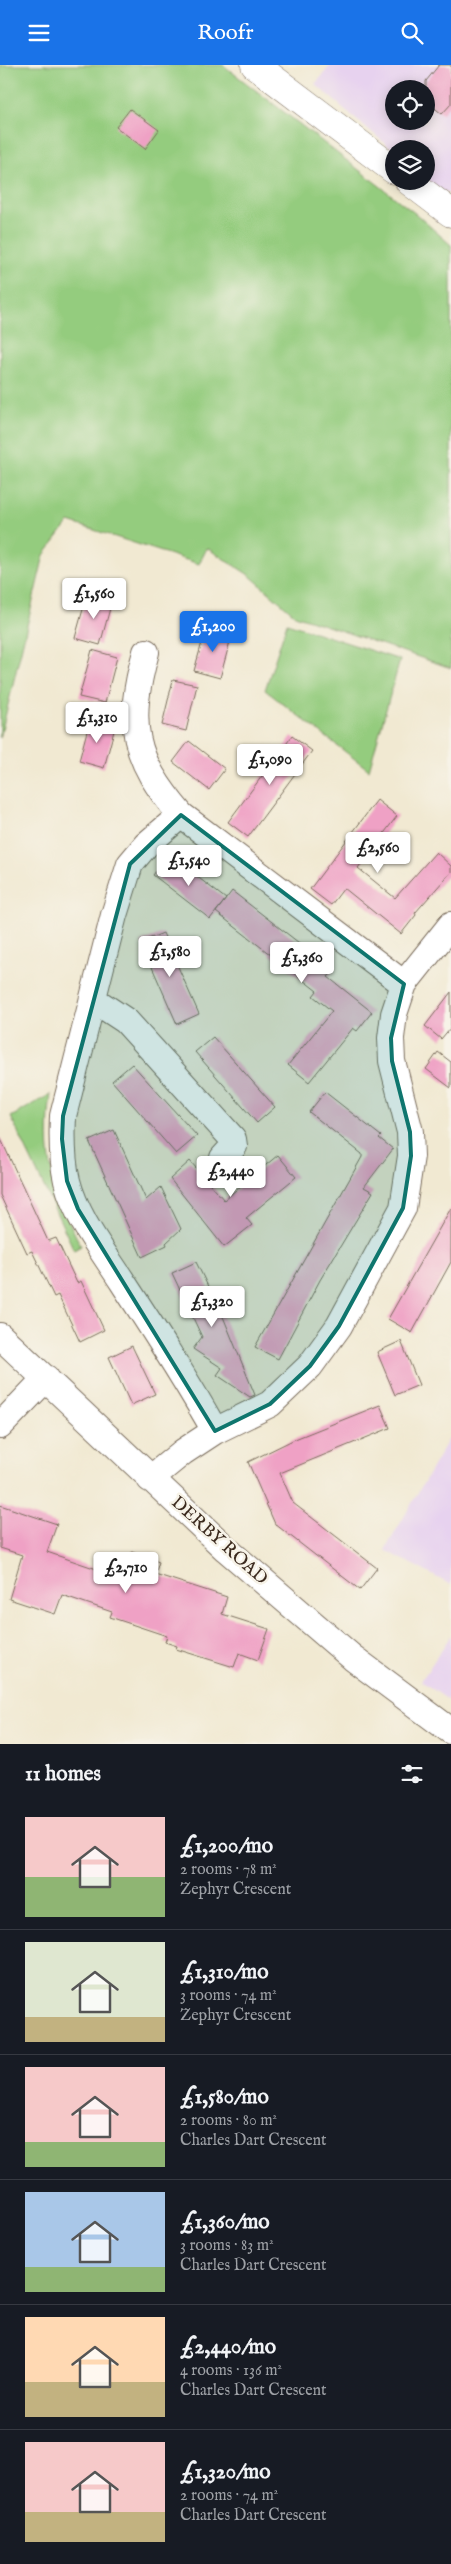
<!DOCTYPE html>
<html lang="en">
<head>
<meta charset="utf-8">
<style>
  body { margin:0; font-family:"IM FELL English",serif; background:#20242c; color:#f1f3f6; height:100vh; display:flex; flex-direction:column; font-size:19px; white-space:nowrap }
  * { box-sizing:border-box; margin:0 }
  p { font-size:16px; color:#9ea1a6 }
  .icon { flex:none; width:28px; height:28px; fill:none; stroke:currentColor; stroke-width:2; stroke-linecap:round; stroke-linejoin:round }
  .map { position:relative; height:1679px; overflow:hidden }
  .sheet { display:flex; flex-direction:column; background:#171b24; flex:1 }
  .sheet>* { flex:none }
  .controls { position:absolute; left:385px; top:15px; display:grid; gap:10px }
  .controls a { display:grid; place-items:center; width:50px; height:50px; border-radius:50%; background:#171b24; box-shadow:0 2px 12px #0003; font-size:25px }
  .price { position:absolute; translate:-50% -42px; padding:0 11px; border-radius:5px; background:#fff; color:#222; font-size:16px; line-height:32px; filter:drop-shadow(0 1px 2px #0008) }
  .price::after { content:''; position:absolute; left:50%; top:30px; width:15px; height:11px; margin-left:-8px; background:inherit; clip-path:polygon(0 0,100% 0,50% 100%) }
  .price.selected { background:#1a73e8; color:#fff }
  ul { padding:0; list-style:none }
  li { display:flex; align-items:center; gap:15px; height:125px; padding:0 25px }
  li+li { border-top:1px solid #363941 }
  li span { display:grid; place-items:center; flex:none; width:140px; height:100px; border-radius:0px; color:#555 }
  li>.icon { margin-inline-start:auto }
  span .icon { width:60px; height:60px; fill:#fffc; stroke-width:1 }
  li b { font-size:21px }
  h2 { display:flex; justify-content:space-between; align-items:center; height:60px; padding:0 25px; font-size:21px }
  header { display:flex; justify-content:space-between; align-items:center; height:65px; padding:0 25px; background:#1a73e8; color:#fff; font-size:22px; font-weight:600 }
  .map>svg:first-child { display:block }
  .built { fill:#e7d2ef; fill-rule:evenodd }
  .green { fill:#94cc7e; stroke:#687b4e }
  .building { fill:#efa1c5 }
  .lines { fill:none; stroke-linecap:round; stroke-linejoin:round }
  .minor-casing { stroke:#7b6d5d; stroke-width:28 }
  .tertiary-casing { stroke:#7b6d5d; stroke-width:29 }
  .minor { stroke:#fff; stroke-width:26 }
  .tertiary { stroke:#fff; stroke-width:28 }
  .marked { fill:#0f766e; fill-opacity:0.2; stroke:#0f766e; stroke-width:4; stroke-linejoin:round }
  .labels { text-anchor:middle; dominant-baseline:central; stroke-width:5; stroke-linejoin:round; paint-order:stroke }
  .street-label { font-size:18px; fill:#3b2a1e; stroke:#f7f3e8 }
</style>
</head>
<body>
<header><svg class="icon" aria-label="menu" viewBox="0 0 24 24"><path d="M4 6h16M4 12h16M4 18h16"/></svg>Roofr<svg class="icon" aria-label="search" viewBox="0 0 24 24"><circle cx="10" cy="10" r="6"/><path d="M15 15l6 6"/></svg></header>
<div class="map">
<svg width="451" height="1679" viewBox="0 0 451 1679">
  <rect width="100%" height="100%" fill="#f7f3e8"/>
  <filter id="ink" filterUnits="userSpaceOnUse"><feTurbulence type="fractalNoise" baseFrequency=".02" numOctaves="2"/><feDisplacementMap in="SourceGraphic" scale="10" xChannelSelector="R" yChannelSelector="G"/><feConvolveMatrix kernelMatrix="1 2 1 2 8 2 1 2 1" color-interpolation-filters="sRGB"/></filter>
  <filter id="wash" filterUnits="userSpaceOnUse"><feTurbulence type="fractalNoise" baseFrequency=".0096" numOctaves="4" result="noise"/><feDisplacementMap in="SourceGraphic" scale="20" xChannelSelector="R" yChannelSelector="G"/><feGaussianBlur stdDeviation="1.12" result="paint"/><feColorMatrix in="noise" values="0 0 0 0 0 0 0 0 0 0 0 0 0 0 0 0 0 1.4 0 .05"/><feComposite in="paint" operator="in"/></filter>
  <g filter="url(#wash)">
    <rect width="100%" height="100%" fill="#f1e9d2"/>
    <path class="built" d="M331,0H451V129L443,127L426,114V84H394V86L315,19ZM394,24H426V56H394Z
      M451,1370V1520L385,1485Z
      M451,1570V1637L421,1616Z"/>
    <path class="green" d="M0,0H223L416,149L451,180V603L295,550L249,510L207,483L199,499L69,457L44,490L0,673Z
      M287,558L400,595L369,705L265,625Z
      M51,1029C43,1092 52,1125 81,1181L74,1185L11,1052Z"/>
    <g id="blocks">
      <path class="building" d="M439,0H451V39L442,49L426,36V16Z
        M130,44L159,65L145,84L116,62Z
        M87,530L112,536L100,580L75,573Z
        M206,563L232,569L220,613L194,606Z
        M92,585L117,592L105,638L79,632Z
        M173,615L197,620L186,666L162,660Z
        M90,655L115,662L104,703L79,696Z
        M292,671L312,686L248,772L228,757L265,707L261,704L275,686L279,689Z
        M189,676L225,704L209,725L173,697Z
        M377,735L397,751L358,803L395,833L436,787L451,801V807L415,848L416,850L401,869L344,823L331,840L310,824Z
        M169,790L226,834L210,854L153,810Z
        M232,826L334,905L328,912L372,947L357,966L353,963L309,1017L288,1000L332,946L313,931L317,926L216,847Z
        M163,868L199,949L177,959L141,877Z
        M451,927V962L441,974L425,961Z
        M213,972L275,1042L257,1058L195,987Z
        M438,987L451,997V1023L426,1004Z
        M132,999L197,1071L176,1089L112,1016Z
        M325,1027L381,1071L379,1073L393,1084L364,1122L373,1127L320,1215L278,1294L255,1282L362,1092V1089L309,1047Z
        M114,1065L146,1135L161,1122L181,1164L166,1178L167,1180L142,1192L89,1076Z
        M0,1072L48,1176L56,1173L77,1218L81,1216L104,1265L80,1277L58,1230L54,1232L32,1186L27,1188L0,1130Z
        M278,1090L296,1112L246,1153L252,1160L224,1182L170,1114L190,1096L224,1135Z
        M451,1143V1197L412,1268L388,1254Z
        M196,1197L224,1254L255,1330L250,1332L217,1310L222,1303L193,1284L202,1272L172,1208Z
        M401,1276L419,1320L395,1330L377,1287Z
        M132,1281L155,1329L131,1340L109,1292Z
        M380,1340L390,1363L280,1408L293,1438L377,1503L360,1525L275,1459L248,1397L295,1374Z
        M0,1440L57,1459L47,1487L123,1513L132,1487L159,1497L155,1509L227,1532L222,1549L269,1564L258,1595L239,1588L234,1602L176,1584L177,1581L165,1577L167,1571L110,1552L112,1547L62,1530L55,1549L9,1534L22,1490L0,1483Z"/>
    </g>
  </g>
  <g filter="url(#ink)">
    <use href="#blocks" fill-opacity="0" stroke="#7b6d5d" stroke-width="1"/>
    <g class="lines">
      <g class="minor-casing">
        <path id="minor" d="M146,587C126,659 132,693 181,750
          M94,935L126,956L233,1074L234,1081L223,1093
          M0,1271L226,1484L353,1593L451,1666
          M0,1361L46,1313
          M215,1366C186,1314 154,1265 122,1216C102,1185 76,1152 67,1116C62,1095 62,1072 63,1051L114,850L130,799L146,780L181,750L404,919
          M150,1414L183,1387L215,1366L270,1339L310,1301L339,1261L403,1143L411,1091L410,1067L392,996L391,973L394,949L404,919L451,860"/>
      </g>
      <g class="tertiary-casing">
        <path id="tertiary" d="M255,0L394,105
          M409,116L451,148"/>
      </g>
      <use href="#minor" class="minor"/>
      <use href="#tertiary" class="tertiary"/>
    </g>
  </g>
  <path class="marked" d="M181,750L404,919L391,973L392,996L410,1067L411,1091L403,1143L339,1261L310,1301L270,1339L215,1366L78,1144L67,1116L62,1074L63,1051L130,799Z"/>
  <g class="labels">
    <g class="street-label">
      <text transform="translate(219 1476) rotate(42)">DERBY ROAD</text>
    </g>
  </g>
</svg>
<div class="controls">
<a><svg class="icon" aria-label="locate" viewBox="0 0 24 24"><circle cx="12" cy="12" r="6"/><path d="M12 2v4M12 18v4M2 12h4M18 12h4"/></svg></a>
<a><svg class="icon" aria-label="layers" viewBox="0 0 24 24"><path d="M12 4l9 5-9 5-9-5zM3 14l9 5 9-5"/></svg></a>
</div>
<b class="price" style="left:94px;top:555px">£1,560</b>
<b class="price selected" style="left:213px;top:588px">£1,200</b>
<b class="price" style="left:97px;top:679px">£1,310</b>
<b class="price" style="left:270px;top:721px">£1,090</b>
<b class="price" style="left:378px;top:809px">£2,560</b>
<b class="price" style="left:189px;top:822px">£1,540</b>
<b class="price" style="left:170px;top:913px">£1,580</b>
<b class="price" style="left:302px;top:919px">£1,360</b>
<b class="price" style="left:231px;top:1133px">£2,440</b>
<b class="price" style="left:212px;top:1263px">£1,320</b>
<b class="price" style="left:126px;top:1529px">£2,710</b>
</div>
<section class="sheet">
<h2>11 homes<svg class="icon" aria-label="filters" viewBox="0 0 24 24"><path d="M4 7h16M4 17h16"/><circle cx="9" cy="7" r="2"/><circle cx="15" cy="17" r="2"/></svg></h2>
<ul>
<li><span style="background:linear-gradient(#f6c9c9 60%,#8fb573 0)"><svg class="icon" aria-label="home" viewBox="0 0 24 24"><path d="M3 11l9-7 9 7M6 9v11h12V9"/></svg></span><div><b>£1,200/mo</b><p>2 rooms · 78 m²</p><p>Zephyr Crescent</p></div></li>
<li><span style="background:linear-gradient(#dfe7d0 75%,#c2b280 0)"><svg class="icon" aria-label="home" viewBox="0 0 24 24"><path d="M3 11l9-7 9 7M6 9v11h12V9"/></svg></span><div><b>£1,310/mo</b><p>3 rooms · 74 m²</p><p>Zephyr Crescent</p></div></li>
<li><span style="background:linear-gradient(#f6c9c9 75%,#8fb573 0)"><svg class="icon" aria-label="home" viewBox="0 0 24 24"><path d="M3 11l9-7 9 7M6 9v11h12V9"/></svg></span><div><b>£1,580/mo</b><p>2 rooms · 80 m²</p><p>Charles Dart Crescent</p></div></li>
<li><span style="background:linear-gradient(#a9c7e8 75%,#8fb573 0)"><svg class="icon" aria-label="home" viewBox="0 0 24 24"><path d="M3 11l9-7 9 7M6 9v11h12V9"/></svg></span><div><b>£1,360/mo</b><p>3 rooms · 83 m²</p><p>Charles Dart Crescent</p></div></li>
<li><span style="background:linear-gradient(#ffd9b3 65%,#c2b280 0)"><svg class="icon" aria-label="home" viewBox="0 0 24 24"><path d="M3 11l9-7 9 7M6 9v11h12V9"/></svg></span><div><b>£2,440/mo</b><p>4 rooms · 136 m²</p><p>Charles Dart Crescent</p></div></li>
<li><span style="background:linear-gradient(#f6c9c9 70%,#c2b280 0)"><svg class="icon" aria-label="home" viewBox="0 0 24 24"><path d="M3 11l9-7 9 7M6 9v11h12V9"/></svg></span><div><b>£1,320/mo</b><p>2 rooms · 74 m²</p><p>Charles Dart Crescent</p></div></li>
</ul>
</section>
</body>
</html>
